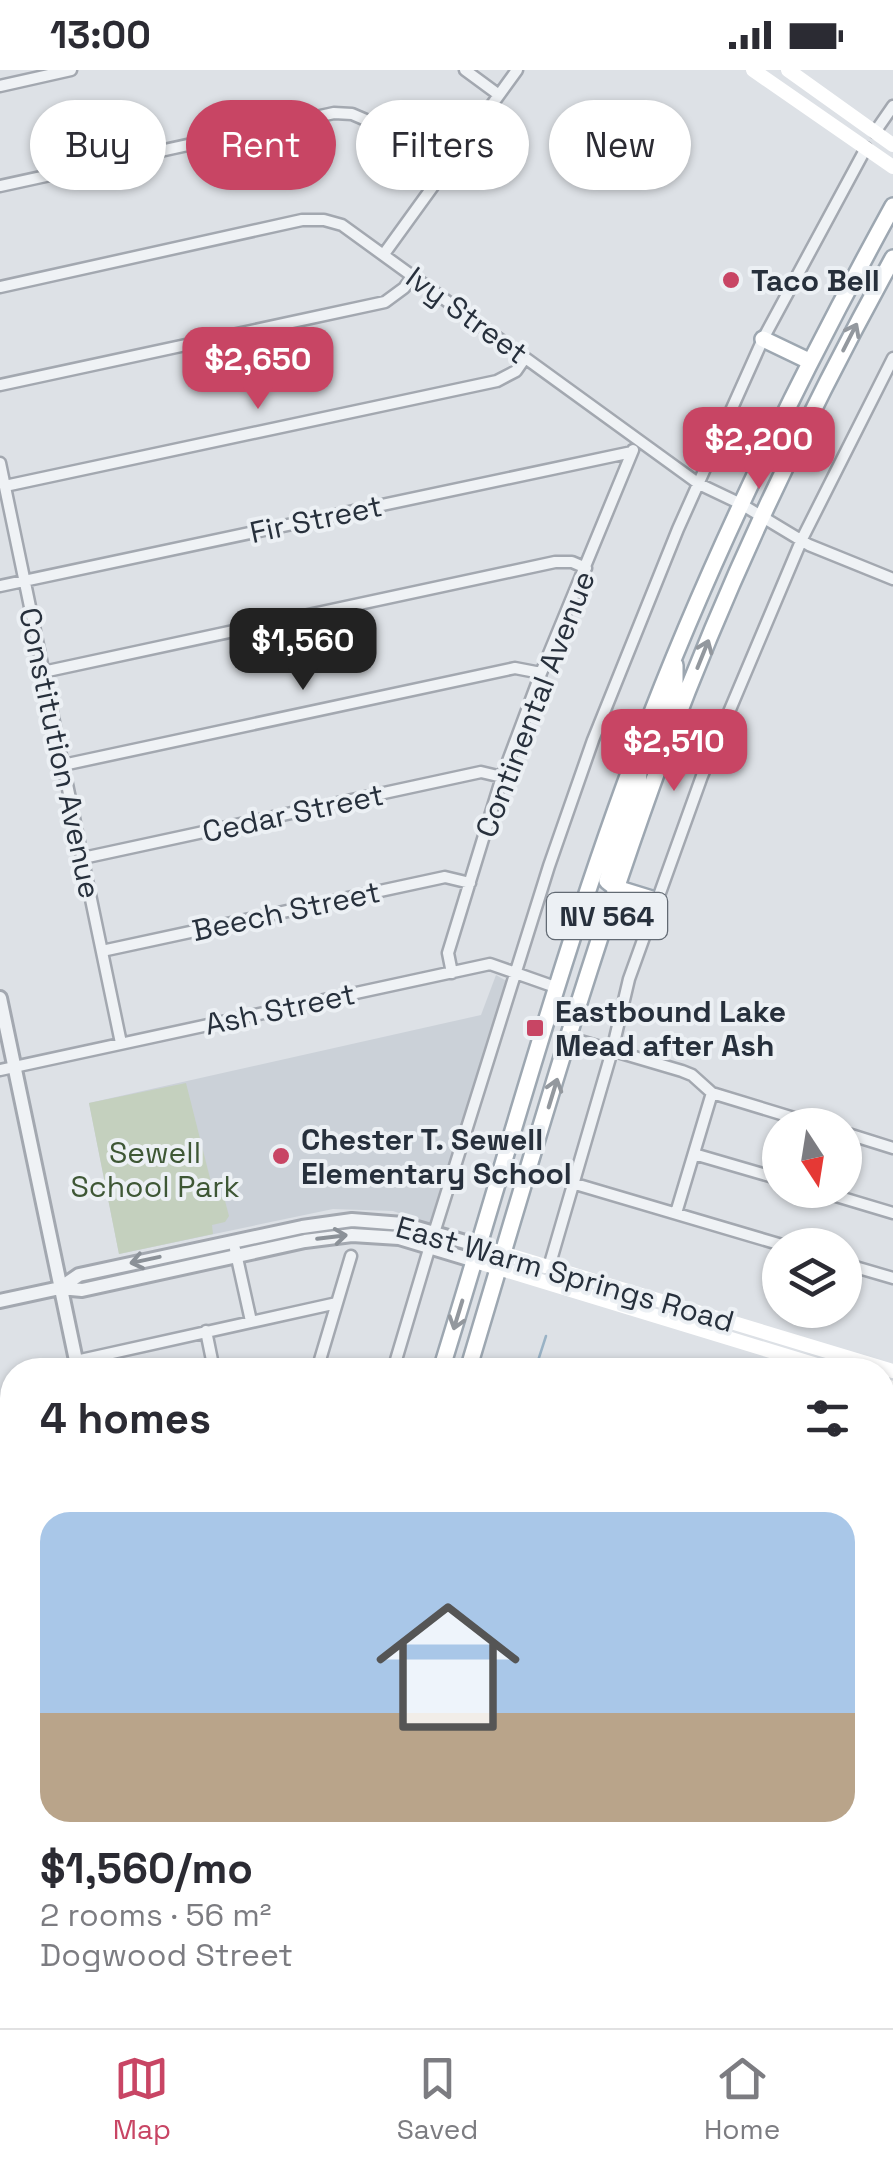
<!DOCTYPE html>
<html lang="en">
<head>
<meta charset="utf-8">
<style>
  body { margin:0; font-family:"Space Grotesk",sans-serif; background:#f7f7f7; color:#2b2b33; height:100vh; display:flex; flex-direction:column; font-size:38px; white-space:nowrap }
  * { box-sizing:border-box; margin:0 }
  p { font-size:32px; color:#7c7c81 }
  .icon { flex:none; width:55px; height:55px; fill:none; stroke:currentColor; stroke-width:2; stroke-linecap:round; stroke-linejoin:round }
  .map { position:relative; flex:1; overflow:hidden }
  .panel { position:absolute; left:0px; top:1288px; width:895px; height:672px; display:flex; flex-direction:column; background:#fff; border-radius:40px 40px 0 0; box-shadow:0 2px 8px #0004 }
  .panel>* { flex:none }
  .guide { position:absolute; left:30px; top:30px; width:835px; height:90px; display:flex; gap:20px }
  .needle { width:65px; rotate:168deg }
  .buttons { position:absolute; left:762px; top:1038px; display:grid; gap:20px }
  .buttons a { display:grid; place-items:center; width:100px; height:100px; border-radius:50%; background:#fff; box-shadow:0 2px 8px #0004; font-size:50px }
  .price { position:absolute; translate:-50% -85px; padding:0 22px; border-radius:20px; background:#c84564; color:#fff; font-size:32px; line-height:65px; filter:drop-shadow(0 2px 5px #0008) }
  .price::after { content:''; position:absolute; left:50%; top:60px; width:30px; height:22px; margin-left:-15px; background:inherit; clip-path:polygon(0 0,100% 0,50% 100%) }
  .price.on { background:#222; color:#fff }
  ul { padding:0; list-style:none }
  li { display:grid; align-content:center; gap:20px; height:530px; padding:0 40px }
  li+li { border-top:2px solid #e1e1e2 }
  li span { display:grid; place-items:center; height:310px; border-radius:30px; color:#555 }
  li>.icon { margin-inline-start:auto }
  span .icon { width:180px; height:180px; fill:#fffc; stroke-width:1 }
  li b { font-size:42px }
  h2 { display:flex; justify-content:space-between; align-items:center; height:120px; padding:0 40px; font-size:42px }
  .pill { padding:0 35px; border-radius:45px; background:#fff; box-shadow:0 2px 8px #0004; font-size:35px; line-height:90px }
  .pill.on { background:#c84564; color:#fff }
  .status { display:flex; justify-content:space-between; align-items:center; height:70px; padding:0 50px; background:#fff; direction:ltr }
  .status svg { height:28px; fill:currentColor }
  .tabs { display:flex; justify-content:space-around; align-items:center; height:140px; border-top:2px solid #e1e1e2; background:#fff; font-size:28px; color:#7c7c81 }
  .tabs a { display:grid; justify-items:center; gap:5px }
  .tabs .on { color:#c84564 }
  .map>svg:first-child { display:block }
  .built { fill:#cbd1d8 }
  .green { fill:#c4d0be }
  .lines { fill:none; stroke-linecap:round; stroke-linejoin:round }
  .stream { stroke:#99b2c5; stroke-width:2.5 }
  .minor-casing { stroke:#a3a8b0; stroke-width:15 }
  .tertiary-casing { stroke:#a3a8b0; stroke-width:18 }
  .primary-casing { stroke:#9da7b1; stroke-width:20 }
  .minor { stroke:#eff2f5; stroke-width:10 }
  .tertiary { stroke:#eff2f5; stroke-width:12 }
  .secondary { stroke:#fff; stroke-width:14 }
  .primary { stroke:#fff; stroke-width:15 }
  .oneway { stroke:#93989e }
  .oneway2 { stroke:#8b9198 }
  .poi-dot { fill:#c84564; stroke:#ecf0f4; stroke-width:4 }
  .labels { text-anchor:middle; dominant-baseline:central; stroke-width:8; stroke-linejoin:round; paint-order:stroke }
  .shield { fill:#ecf0f4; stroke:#626a73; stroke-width:2.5 }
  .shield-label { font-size:28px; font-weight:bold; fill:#27303c }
  .poi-label { font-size:30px; font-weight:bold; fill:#27303c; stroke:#ecf0f4; text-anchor:start }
  .street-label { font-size:30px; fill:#27303c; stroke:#ecf0f4 }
  .park-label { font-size:30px; fill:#3e5735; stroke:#ecf0f4 }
</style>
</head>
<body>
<div class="status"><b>13:00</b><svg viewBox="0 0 49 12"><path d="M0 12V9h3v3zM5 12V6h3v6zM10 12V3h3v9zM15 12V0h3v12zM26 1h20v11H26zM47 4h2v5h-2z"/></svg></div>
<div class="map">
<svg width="893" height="1958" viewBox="0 0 893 1958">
  <rect width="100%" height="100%" fill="#dde1e6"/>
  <path class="built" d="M496,905L515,916L440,1157L393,1141L333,1139L119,1184L89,1033L481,945Z"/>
  <path class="green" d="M186,1013L215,1128L224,1127L229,1146L225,1152L212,1155L213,1164L119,1184L89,1033Z"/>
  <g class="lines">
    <path class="stream" d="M535,1300L546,1266"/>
    <g class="minor-casing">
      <path id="minor" d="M465,0L499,25
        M0,16L71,0
        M875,62L893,36
        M0,116L334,43L352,44L366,50L441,105
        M384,184L517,0
        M0,217L302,150H324L342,155L699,414L741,434L809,475L893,509
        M0,315L385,232L404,218L413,206
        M0,393L121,973
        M5,416L497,311L516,301L525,288
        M0,516L632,382
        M43,602L555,492H572L586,498
        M63,695L515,598L541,603
        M83,788L481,702L502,707
        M102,881L445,807L470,813
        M452,903L448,883L502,707L541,603L633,380
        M570,968L682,1001L692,1005L712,1023L817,1055
        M0,1000L490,894L558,918
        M845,1063L893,1078
        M694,1084L780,1109
        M572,1113L782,1175
        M816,1120L893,1143
        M676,1143L712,1023
        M434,1163L549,796L593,670L678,459L763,269L866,78
        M235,1179L251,1251
        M845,1194L893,1208
        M549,1197L612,981L629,909L702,706L802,469L893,288
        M206,1261L214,1300
        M76,1291L337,1233
        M317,1300L351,1186
        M393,1300L430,1176
        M882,1580L893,1544
        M0,1609L12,1606
        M882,1625L893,1628
        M0,1782L12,1787
        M882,1862L893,1861
        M0,1919L12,1916
        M820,1948L823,1958
        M830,1948V1958
        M184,1958L187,1948
        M557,1958L561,1948"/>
    </g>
    <g class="tertiary-casing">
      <path id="tertiary" d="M0,928L78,1300
        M60,1218L79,1205L302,1157L352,1150L403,1154L479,1176
        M0,1231L60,1218L82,1220L305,1171L352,1165L399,1168L475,1191"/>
    </g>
    <g class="primary-casing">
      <path id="primary" d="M763,269L809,291
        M675,595V620L660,662L669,670L710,687
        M640,690L638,716L607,811L616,818L655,830
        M441,1300C506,1090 563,876 641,671C711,486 798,309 893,136
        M468,1300C531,1090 591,879 667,674C730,506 807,344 893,188
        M242,1958L245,1948
        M270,1958L273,1948"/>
    </g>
    <use href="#minor" class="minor"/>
    <use href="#tertiary" class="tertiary"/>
    <path class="secondary" d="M753,0L893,97
      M788,0L893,75
      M479,1176L893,1301
      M475,1191L833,1300
      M882,1315L893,1318
      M398,1948L434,1958
      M458,1948L496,1958"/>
    <use href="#primary" class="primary"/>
  </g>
  <defs><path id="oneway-shaft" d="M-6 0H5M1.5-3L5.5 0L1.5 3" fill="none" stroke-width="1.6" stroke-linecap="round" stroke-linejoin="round" transform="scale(2.5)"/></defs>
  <g class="oneway">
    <use href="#oneway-shaft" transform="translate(850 267) rotate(-63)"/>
    <use href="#oneway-shaft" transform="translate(703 584) rotate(-68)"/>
    <use href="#oneway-shaft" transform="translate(553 1023) rotate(-73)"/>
    <use href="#oneway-shaft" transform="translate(458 1245) rotate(107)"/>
  </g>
  <g class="oneway2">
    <use href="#oneway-shaft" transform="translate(332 1167) rotate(-7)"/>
    <use href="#oneway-shaft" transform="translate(145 1190) rotate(168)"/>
  </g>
  <g class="poi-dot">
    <circle cx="731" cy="210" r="10"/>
    <rect x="525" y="948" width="20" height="20" rx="5"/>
    <circle cx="281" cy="1086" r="10"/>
  </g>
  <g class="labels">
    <rect class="shield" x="547" y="823" width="120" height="46" rx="8"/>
    <g class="shield-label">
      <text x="607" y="846">NV 564</text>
    </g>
    <g class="poi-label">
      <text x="751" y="210">Taco Bell</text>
      <text x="555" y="941">Eastbound Lake<tspan x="555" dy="34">Mead after Ash</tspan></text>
      <text x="301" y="1069">Chester T. Sewell<tspan x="301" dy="34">Elementary School</tspan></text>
    </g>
    <g class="street-label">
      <text transform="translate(467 245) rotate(36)">Ivy Street</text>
      <text transform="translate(316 449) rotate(-12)">Fir Street</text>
      <text transform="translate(535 634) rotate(-69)">Continental Avenue</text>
      <text transform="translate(60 683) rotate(78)">Constitution Avenue</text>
      <text transform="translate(293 743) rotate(-12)">Cedar Street</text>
      <text transform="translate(286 841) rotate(-12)">Beech Street</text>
      <text transform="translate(280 939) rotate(-12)">Ash Street</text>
      <text transform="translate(565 1204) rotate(16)">East Warm Springs Road</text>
    </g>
    <g class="park-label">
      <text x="155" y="1082">Sewell<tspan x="155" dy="34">School Park</tspan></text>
    </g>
  </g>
</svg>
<div class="buttons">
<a><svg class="needle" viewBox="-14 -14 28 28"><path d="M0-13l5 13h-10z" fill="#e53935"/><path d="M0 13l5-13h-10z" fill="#7c7c81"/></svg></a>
<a><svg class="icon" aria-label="layers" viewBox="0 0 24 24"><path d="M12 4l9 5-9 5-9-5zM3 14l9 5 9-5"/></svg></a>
</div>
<b class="price" style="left:258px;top:342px">$2,650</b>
<b class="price" style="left:759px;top:422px">$2,200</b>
<b class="price on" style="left:303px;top:623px">$1,560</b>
<b class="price" style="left:674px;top:724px">$2,510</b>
<div class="guide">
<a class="pill">Buy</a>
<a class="pill on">Rent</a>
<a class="pill">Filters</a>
<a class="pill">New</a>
</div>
<section class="panel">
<h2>4 homes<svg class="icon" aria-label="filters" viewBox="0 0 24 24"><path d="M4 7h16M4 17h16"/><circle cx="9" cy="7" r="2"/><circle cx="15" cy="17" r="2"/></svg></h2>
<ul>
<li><span style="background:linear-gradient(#a9c7e8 65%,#b9a48a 0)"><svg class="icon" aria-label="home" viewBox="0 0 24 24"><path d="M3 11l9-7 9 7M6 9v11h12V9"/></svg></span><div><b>$1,560/mo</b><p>2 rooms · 56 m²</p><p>Dogwood Street</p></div></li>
</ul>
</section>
</div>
<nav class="tabs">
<a class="on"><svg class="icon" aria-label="map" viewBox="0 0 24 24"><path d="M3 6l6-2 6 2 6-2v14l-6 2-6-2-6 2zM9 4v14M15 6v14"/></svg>Map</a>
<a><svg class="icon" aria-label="saved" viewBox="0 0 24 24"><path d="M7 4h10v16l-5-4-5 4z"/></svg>Saved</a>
<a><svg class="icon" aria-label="home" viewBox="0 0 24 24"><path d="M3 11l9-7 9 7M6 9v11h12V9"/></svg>Home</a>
</nav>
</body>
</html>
